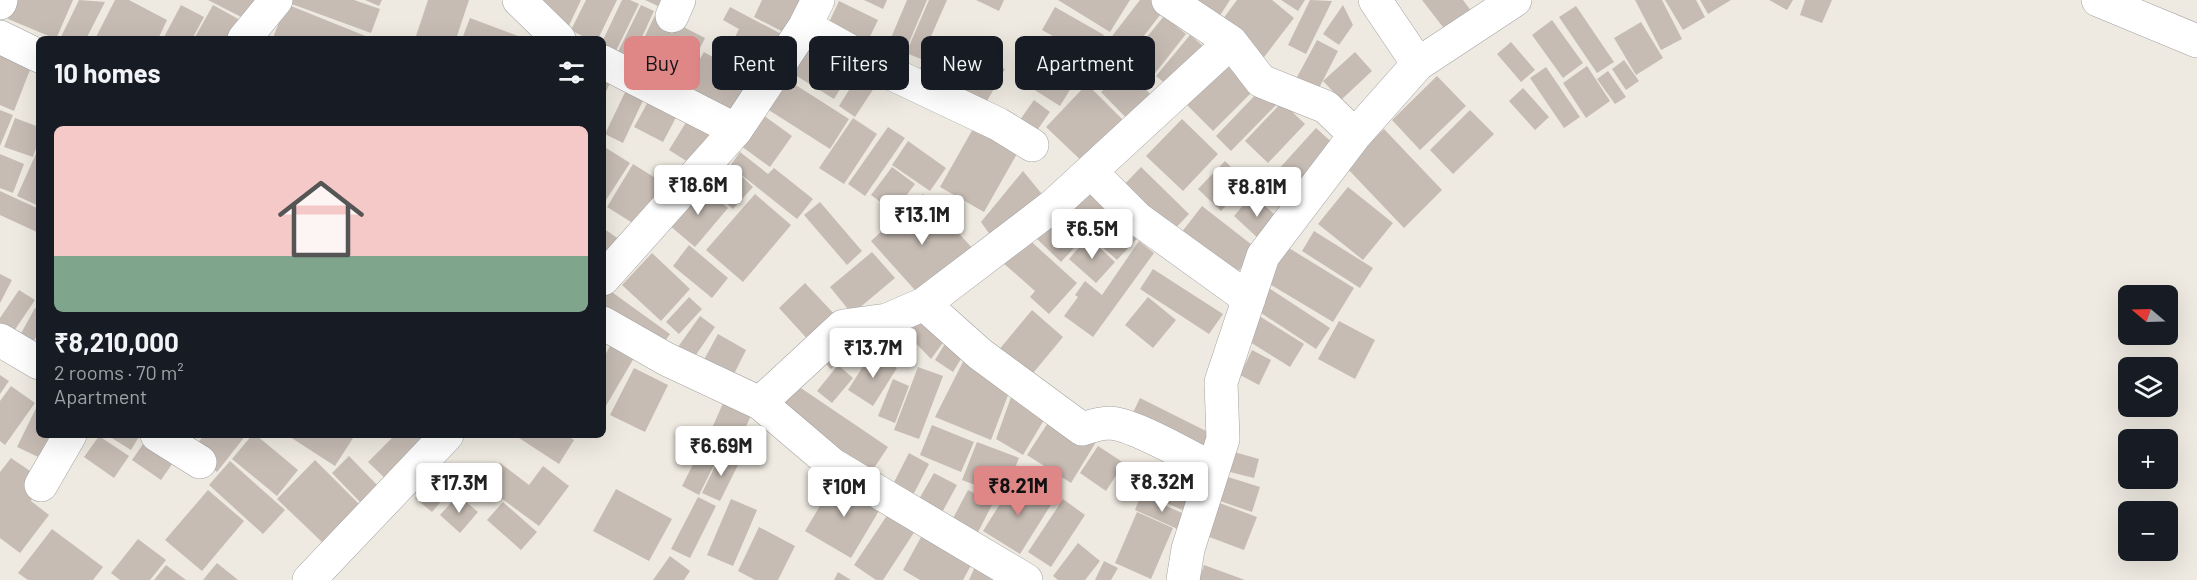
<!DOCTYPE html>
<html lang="en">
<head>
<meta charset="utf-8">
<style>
  body { margin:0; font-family:Barlow,sans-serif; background:#20242c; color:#f1f3f6; height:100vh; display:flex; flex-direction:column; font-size:22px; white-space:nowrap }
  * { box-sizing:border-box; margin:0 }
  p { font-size:20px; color:#9ea1a6 }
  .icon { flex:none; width:33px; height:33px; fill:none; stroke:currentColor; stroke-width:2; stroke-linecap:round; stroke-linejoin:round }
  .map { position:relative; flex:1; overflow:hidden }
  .side { position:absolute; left:36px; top:36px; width:570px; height:402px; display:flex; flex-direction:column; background:#171b24; border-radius:9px; box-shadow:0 6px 24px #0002 }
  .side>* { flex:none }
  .hud { position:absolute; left:624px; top:36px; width:570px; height:54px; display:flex; gap:12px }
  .needle { width:39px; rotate:289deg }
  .fabs { position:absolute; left:2118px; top:285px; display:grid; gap:12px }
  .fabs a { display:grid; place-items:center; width:60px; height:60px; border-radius:9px; background:#171b24; box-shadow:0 6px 24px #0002; font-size:30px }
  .price { position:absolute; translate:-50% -51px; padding:0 14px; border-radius:6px; background:#fff; color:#222; font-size:20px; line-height:39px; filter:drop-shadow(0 2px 3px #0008) }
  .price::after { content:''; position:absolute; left:50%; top:36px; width:18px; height:14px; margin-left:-9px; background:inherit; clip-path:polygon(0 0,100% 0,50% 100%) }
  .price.on { background:#df8687; color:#111 }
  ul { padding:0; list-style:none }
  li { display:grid; align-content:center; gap:12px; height:318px; padding:0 18px }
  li+li { border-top:2px solid #363941 }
  li span { display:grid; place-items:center; height:186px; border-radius:9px; color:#555 }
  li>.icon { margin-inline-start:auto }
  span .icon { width:108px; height:108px; fill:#fffc; stroke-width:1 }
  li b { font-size:26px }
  h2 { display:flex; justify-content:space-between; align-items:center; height:72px; padding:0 18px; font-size:26px }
  .chip { padding:0 21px; border-radius:9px; background:#171b24; box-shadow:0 6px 24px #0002; font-size:21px; line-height:54px }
  .chip.on { background:#df8687; color:#111 }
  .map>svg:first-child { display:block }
  .building { fill:#c6bcb4 }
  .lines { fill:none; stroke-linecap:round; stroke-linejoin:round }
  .minor-casing { stroke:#a3a3a3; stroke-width:34 }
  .minor { stroke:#fff; stroke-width:33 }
</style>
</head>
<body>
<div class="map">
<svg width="2197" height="580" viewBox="0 0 2197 580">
  <rect width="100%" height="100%" fill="#eeeae1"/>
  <path class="building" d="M16,0H73L56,39L8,19Z
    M79,0L105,2L86,39H60Z
    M115,0H129L167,20L158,39H95Z
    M208,0H265L253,23Z
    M290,0H354L380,9L371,33L289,3Z
    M365,0H382L379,6Z
    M428,0H469L456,39H415Z
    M528,0H581L565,34Z
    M586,0H617L598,39H588L571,30Z
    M622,0H630L639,4L612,59L603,55V40Z
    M645,0H677L671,12Z
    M762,0H814L789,35L754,17Z
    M864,0H887L883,9Z
    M907,0H927L902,59L885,52Z
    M929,0H947L921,59L906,53Z
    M976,0H1004L999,11Z
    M1058,0H1130L1110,32Z
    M1140,0H1151L1164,10L1111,78L1092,62Z
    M1194,0H1230L1219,17Z
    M1237,0H1272L1294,18L1261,61L1217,27Z
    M1281,0H1305L1298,11Z
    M1310,0L1332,1L1306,54L1288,45Z
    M1422,0H1463L1472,12L1446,31Z
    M1635,0H1662L1682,39L1661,50Z
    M1665,0H1696L1705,17L1683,30Z
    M1700,0H1731L1708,14Z
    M1769,0H1793L1787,10Z
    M1805,0H1832L1822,23L1800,15Z
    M839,1L878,20L863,51L824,33Z
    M286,4L373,39H275L273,38Z
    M181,5L204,17L192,39H163Z
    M213,5L249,25L236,39H194Z
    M641,5L654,11L628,67L614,60Z
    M1343,5L1353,25L1339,45L1323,34Z
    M1576,6L1614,62L1597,73L1559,17Z
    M730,7L785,36L767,71L728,51L739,29L723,20Z
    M1055,7L1104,35L1092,58L1042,30Z
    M656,13L705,38L677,94L629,70Z
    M1164,16L1186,34L1149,81L1126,63Z
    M470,18L521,37L520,39H462Z
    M1552,20L1583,63L1563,78L1532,35Z
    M1641,22L1663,58L1636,75L1614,38Z
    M809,35L856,63L834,99L787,70Z
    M1190,35L1209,51L1176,92L1156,76Z
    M1317,40L1338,51L1318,90L1296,79Z
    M1511,42L1535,70L1521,82L1497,54Z
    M0,43L35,57L14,111L0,105Z
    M930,46L951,56L936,89L915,80Z
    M959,50L1005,69L982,110L941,93Z
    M704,52L727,65L733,55L763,74L733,124L680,92Z
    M1355,52L1372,71L1341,100L1323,81Z
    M1226,60L1255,89L1213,131L1184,102Z
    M1624,60L1639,81L1626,90L1612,69Z
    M1044,64L1074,83L1060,106L1030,87Z
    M1587,66L1610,101L1586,118L1563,83Z
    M1546,67L1580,117L1564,128L1530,78Z
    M1125,68L1158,102L1134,126L1101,92Z
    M1608,71L1626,97L1615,104L1597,79Z
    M859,74L876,85L855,117L839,106Z
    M780,75L849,119L830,149L761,105Z
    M1437,76L1466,106L1420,150L1392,120Z
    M603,77L611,81L603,98Z
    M1087,84L1129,126L1088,167L1046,127Z
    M628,86L646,94L623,143L605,134Z
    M1523,88L1549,117L1535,130L1509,101Z
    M1261,89L1277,104L1231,151L1216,136Z
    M653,93L681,108L663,142L634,127Z
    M1034,100L1050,112L1033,136L1017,124Z
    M1282,102L1305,124L1268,163L1245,141Z
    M0,110L13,115L0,146Z
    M1470,110L1494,134L1453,174L1430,150Z
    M693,111L723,130L699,169L669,150Z
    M759,112L792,136L770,167L737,143Z
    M15,118L39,127V140L33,157L4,147Z
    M853,118L877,134L844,184L819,168Z
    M1182,119L1218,154L1183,191L1146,156Z
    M978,120L1022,145L984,212L940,187Z
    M888,127L905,138L865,196L848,184Z
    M1316,128L1337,147L1290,200L1268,181Z
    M1384,129L1442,190L1404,228L1345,166Z
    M908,141L946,168L930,191L892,165Z
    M603,146L630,163L606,200L603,198Z
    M39,147V206L17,196Z
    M740,152L768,174L774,168L813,199L797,219L734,169L753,187L733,209L704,184L725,161L730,166Z
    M0,154L24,164L13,193L0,188Z
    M1225,161L1247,183L1221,211L1198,189Z
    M633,164L665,184L639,227L607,207Z
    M892,167L915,184L894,212L871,195Z
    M1141,167L1189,214L1167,237L1119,190Z
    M1023,171L1046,199L993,239L981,222Z
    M1092,183L1145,230L1117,260L1065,214Z
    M701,186L728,208L695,247L669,225Z
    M1348,187L1393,223L1363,260L1318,224Z
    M0,191L39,209V233L0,215Z
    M755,194L791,225L743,282L706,250Z
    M923,194L974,250L922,298L871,241Z
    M1252,195L1280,219L1261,241L1234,216Z
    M820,202L862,251L847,265L804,215Z
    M1202,206L1256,248L1235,276L1181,233Z
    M1057,215L1083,238L1061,262L1036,238Z
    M603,228L623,242L603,261Z
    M1314,231L1373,268L1360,288L1302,251Z
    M1025,236L1077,283L1049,314L1030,297L1035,291L1002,262Z
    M1088,237L1115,262L1096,283L1069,259Z
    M1139,241L1154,253L1093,337L1064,316L1078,297L1075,295L1085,281L1102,295Z
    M689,245L728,278L712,298L673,266Z
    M1284,245L1354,288L1333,322L1263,280Z
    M872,252L895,278L852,314L830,287Z
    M652,253L690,289L661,321L622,285Z
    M1153,269L1223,314L1209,334L1140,289Z
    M0,274L12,280L0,303Z
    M805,283L839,319L812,344L779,308Z
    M1266,286L1330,328L1316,349L1252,307Z
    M19,290L35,300L12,334L0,326V318Z
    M609,290L670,334L658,351L603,312V298Z
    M689,297L702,309L679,334L666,322Z
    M1148,297L1176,320L1153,348L1125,325Z
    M35,308L39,310V332L32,344L19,337Z
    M921,310L948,336L931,359L902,329Z
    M1032,310L1063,337L1024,384L993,357Z
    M1256,314L1304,344L1290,367L1242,337Z
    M700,316L715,327L689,365L673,354Z
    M1339,321L1375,340L1355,379L1318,359Z
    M718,334L746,350L730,382L700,367Z
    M837,337L850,350L831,369L818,356Z
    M949,337L967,349L953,372L935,360Z
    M611,344L634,358L603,411V359Z
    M1252,350L1271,360L1259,385L1240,375Z
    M872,352L897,368L873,406L848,390Z
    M968,352L1013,382L991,440L935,417Z
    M838,365L853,378L832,403L817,391Z
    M918,367L943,376L919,439L894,430Z
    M634,368L668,385L645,432L610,415Z
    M0,375L9,381L0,394Z
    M893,379L909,386L895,423L878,416Z
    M792,382L888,447L870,474L774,408Z
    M11,386L35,403L5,445L0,441V401Z
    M1015,386L1050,410L1023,455L996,439Z
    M728,392L756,405L735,450L708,437Z
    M1140,398L1214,435L1202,459L1128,423Z
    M39,402V435H62L49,462L17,447Z
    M1053,415L1096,442L1071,483L1027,455Z
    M932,425L974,442L961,472L920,455Z
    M107,435H140L131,450Z
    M204,435H246L217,472L192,451Z
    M252,435H256L298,470L277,496L232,459Z
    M287,435H355L335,466Z
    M395,435H433L388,481L368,462Z
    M521,435H566L574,440L559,464L519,438Z
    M99,436L129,456L114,478L84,457Z
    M148,437L177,457L161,480L132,460Z
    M977,442L1019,458L1004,496L962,480Z
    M704,443L721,451L699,495L682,486Z
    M1098,446L1124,463L1106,491L1080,473Z
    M1227,450L1259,459L1254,478L1222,470Z
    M722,452L740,461L720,501L702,493Z
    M909,453L929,464L910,501L890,490Z
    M349,456L378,486L361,503L332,473Z
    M11,458L39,477L31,501L49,515L20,553L0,538V472Z
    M315,460L360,505L323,543L277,499Z
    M230,461L285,510L263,534L209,485Z
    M500,463L529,485L543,466L569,486L539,526L483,485Z
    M1137,471L1200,500L1193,515L1130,486Z
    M934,473L957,485L939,518L915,506Z
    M434,476L451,490L432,512L415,498Z
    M837,477L883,504L851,558L805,531Z
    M1228,477L1260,487L1252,512L1220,501Z
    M1015,480L1052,503L1020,554L983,531Z
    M616,489L672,519L649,561L593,531Z
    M208,490L244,521L202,571L165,540Z
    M968,490L993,503L975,538L950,524Z
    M458,495L478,512L460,533L440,515Z
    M1141,495L1189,516L1182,531L1135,510Z
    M698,497L716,506L690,558L671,549Z
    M731,499L757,510L733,566L707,555Z
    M1063,499L1085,515L1051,567L1028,552Z
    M1209,499L1257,517L1244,550L1196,532Z
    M503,502L537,532L521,550L487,520Z
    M1137,512L1173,528L1151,579L1115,563Z
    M888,514L915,531L883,580H876L854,565Z
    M759,527L795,546L778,580H755L738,571Z
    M926,528L976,556L963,580H920L903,570Z
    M52,529L103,567L93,580H28L18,573Z
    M138,539L166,560L150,580H120L111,573Z
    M1078,543L1100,561L1085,580H1058L1053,576Z
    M670,556L690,571L684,580H653Z
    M978,560L1015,580H969Z
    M1104,561L1118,568L1111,580H1095Z
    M217,563L238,580H203Z
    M166,565L186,580H154Z
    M1204,565L1245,580H1199Z
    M838,572L851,580H834Z"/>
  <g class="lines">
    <g class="minor-casing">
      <path id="minor" d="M519,0L559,39
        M1168,0L1231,42
        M1375,0L1418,64
        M2098,0L2197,41
        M0,3L1,0
        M672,16L679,0
        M805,26L888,72L998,124L1032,145
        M0,37L39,56
        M244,39L276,0
        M603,62L736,130
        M1091,172L1138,219L1249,299
        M603,279L736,130L805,26L818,0
        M924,304L980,354L1082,429C1091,426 1100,423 1110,423C1133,424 1190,457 1213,469
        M603,323L666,359L760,403L833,465L1026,580
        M0,340L39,363
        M760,403L843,326L887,320L924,304L1054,205L1231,42L1261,81L1326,107L1355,135
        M157,435L200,462
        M41,485L70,435
        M309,580L447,435
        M1183,580L1188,549L1223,439L1221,382L1263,256L1355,135L1418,64L1515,0"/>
    </g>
    <use href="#minor" class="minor"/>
  </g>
</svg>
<div class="fabs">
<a><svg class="needle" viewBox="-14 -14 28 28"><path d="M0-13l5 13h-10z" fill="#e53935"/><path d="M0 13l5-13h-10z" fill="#9ea1a6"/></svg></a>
<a><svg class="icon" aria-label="layers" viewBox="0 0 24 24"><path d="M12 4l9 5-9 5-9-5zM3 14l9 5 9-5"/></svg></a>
<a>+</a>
<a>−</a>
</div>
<b class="price" style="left:698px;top:216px">₹18.6M</b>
<b class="price" style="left:1257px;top:218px">₹8.81M</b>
<b class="price" style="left:922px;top:246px">₹13.1M</b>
<b class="price" style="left:1092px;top:260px">₹6.5M</b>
<b class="price" style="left:873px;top:379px">₹13.7M</b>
<b class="price" style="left:721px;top:477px">₹6.69M</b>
<b class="price" style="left:1162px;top:513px">₹8.32M</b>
<b class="price" style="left:459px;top:514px">₹17.3M</b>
<b class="price on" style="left:1018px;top:517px">₹8.21M</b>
<b class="price" style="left:844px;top:518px">₹10M</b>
<div class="hud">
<a class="chip on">Buy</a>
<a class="chip">Rent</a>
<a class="chip">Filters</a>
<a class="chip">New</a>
<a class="chip">Apartment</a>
</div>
<section class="side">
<h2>10 homes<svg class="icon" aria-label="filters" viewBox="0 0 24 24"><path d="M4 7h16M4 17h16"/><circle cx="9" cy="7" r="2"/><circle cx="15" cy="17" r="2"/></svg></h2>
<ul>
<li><span style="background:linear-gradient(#f6c9c9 70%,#7fa58c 0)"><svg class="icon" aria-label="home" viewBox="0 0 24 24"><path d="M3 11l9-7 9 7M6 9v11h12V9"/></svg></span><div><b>₹8,210,000</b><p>2 rooms · 70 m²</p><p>Apartment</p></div></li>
</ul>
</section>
</div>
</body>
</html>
